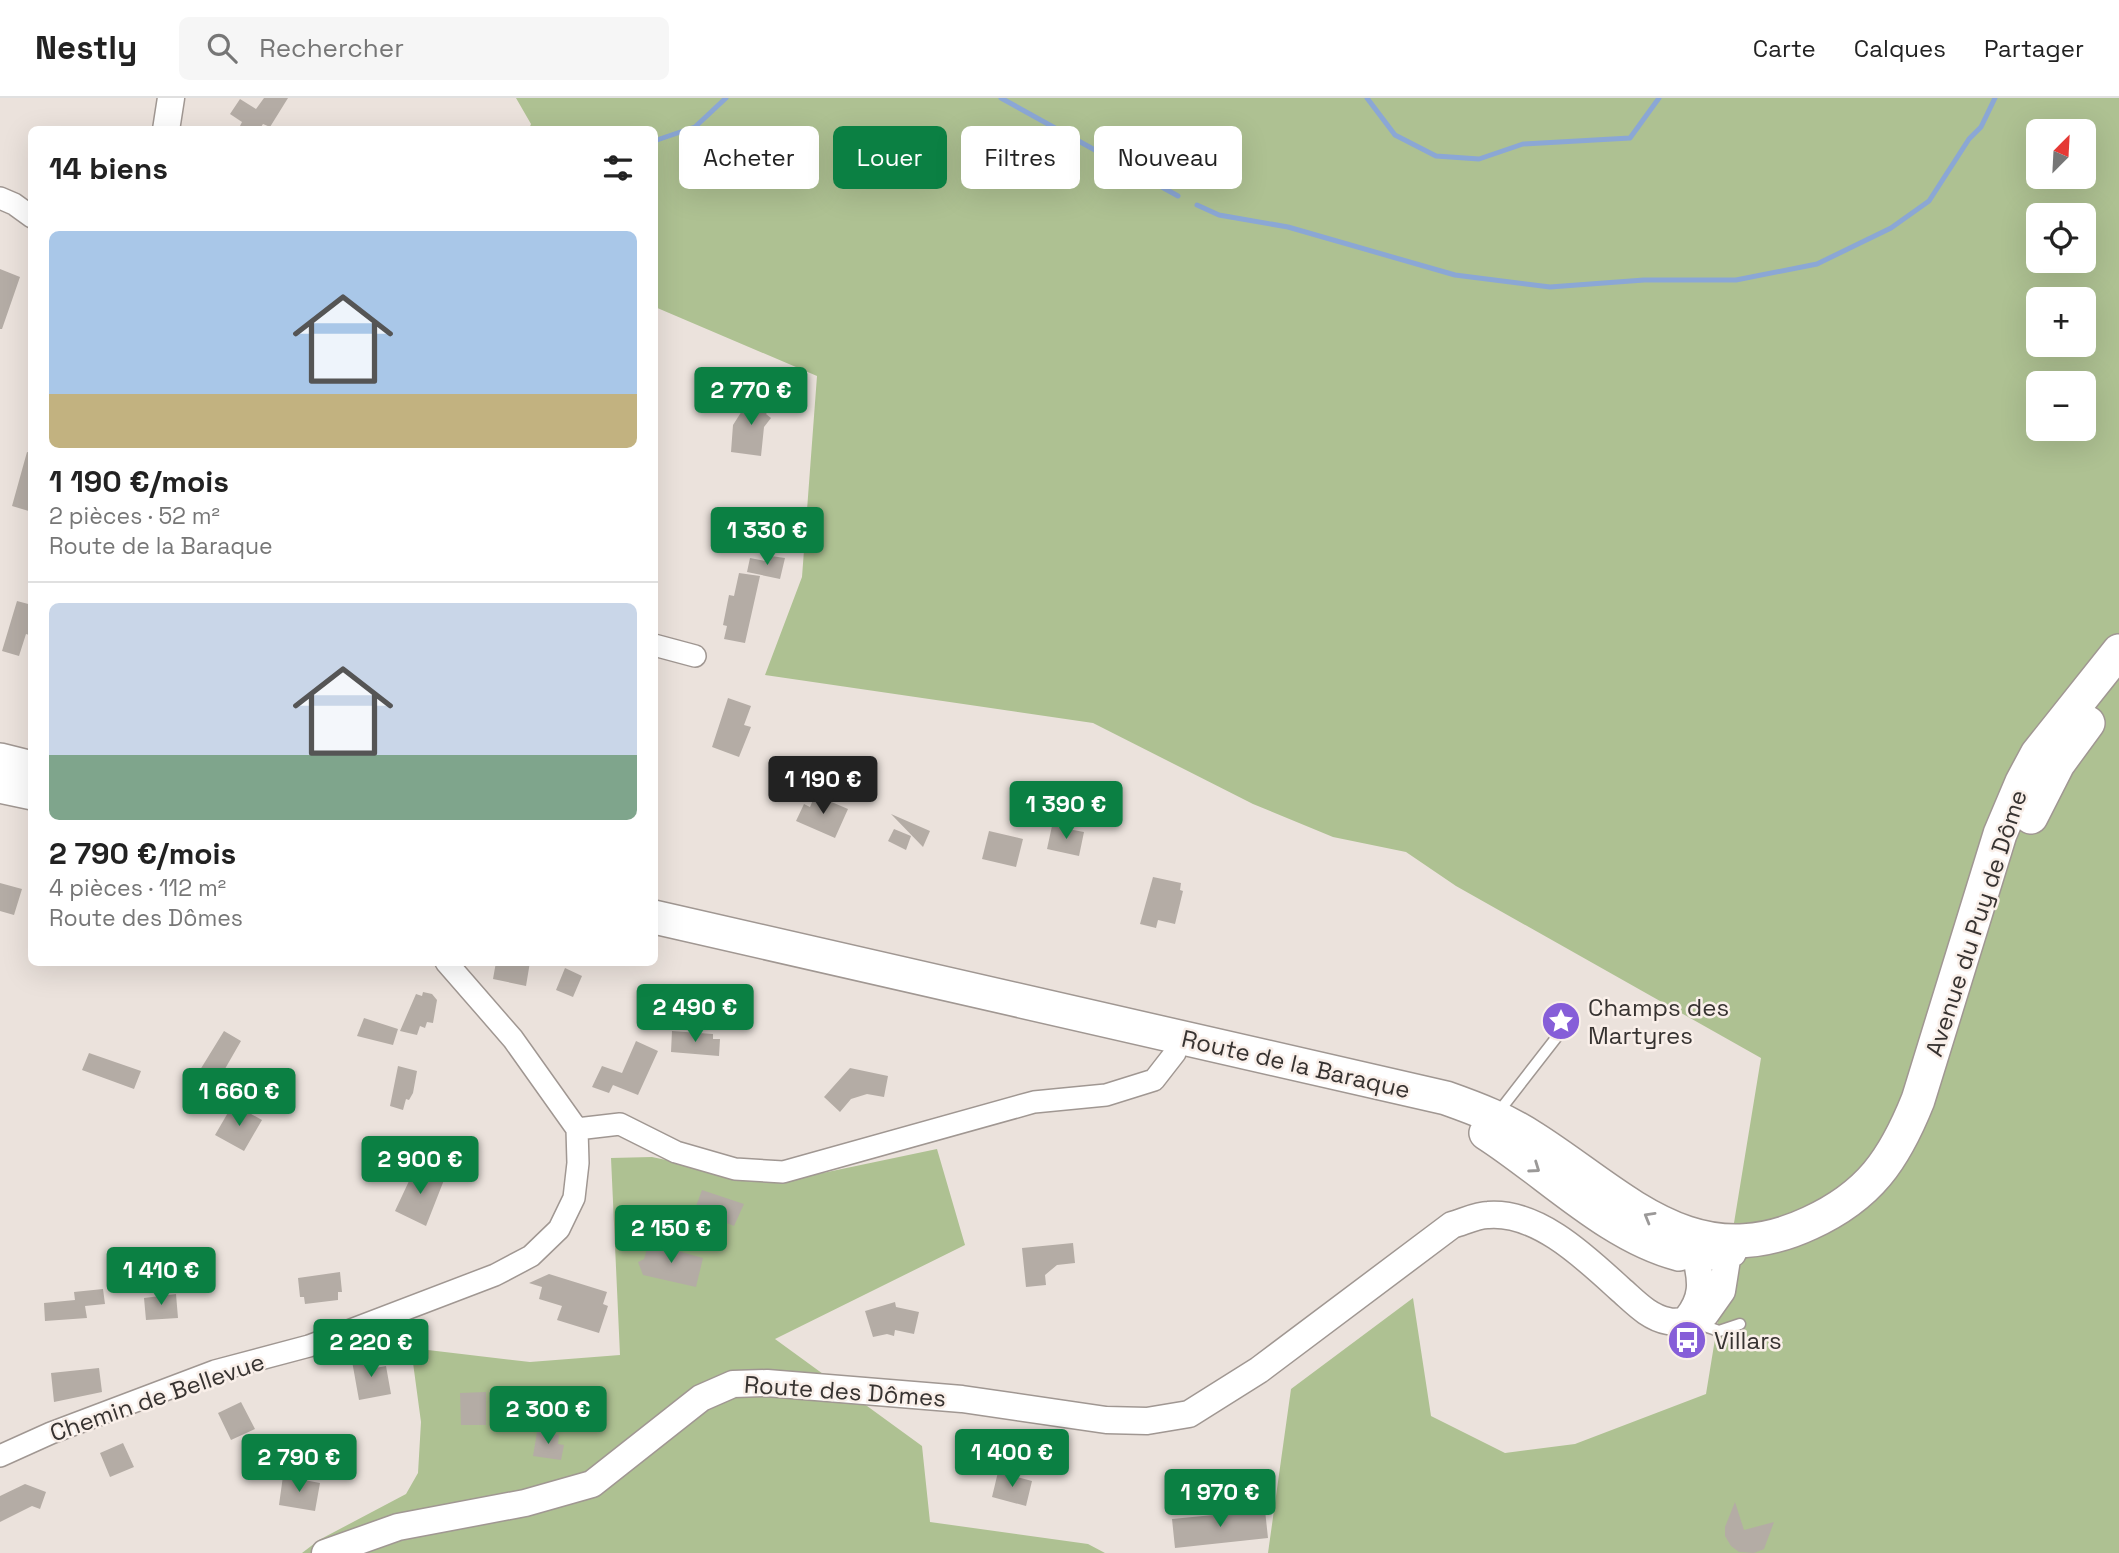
<!DOCTYPE html>
<html lang="fr">
<head>
<meta charset="utf-8">
<style>
  body { margin:0; font-family:"Space Grotesk",sans-serif; background:#f6f6f6; color:#222; height:100vh; display:flex; flex-direction:column; font-size:26px; white-space:nowrap }
  * { box-sizing:border-box; margin:0 }
  p { font-size:23px; color:#767676 }
  .icon { flex:none; width:38px; height:38px; fill:none; stroke:currentColor; stroke-width:2; stroke-linecap:round; stroke-linejoin:round }
  .map { position:relative; flex:1; overflow:hidden }
  .side { position:absolute; left:28px; top:28px; width:630px; height:840px; display:flex; flex-direction:column; background:#fff; border-radius:10px; box-shadow:0 7px 28px #0002 }
  .side>* { flex:none }
  .banner { position:absolute; left:679px; top:28px; width:665px; height:63px; display:flex; gap:14px }
  .needle { width:46px; rotate:24deg }
  .buttons { position:absolute; left:2026px; top:21px; display:grid; gap:14px }
  .buttons a { display:grid; place-items:center; width:70px; height:70px; border-radius:10px; background:#fff; box-shadow:0 7px 28px #0002; font-size:35px }
  .price { position:absolute; translate:-50% -60px; padding:0 16px; border-radius:7px; background:#0b8043; color:#fff; font-size:23px; line-height:46px; filter:drop-shadow(0 2px 4px #0008) }
  .price::after { content:''; position:absolute; left:50%; top:42px; width:21px; height:16px; margin-left:-10px; background:inherit; clip-path:polygon(0 0,100% 0,50% 100%) }
  .price.selected { background:#222; color:#fff }
  ul { padding:0; list-style:none }
  li { display:grid; align-content:center; gap:14px; height:371px; padding:0 21px }
  li+li { border-top:2px solid #e0e0e0 }
  li span { display:grid; place-items:center; height:217px; border-radius:10px; color:#555 }
  li>.icon { margin-inline-start:auto }
  span .icon { width:126px; height:126px; fill:#fffc; stroke-width:1 }
  li b { font-size:30px }
  h2 { display:flex; justify-content:space-between; align-items:center; height:84px; padding:0 21px; font-size:30px }
  .chip { padding:0 24px; border-radius:10px; background:#fff; box-shadow:0 7px 28px #0002; font-size:24px; line-height:63px }
  .chip.selected { background:#0b8043; color:#fff }
  header { display:flex; align-items:center; gap:42px; box-sizing:border-box; height:98px; padding:0 35px; background:#fff; border-bottom:2px solid #e0e0e0 }
  header strong { font-size:33px }
  nav { display:flex; gap:38px; margin-inline-start:auto; font-size:24px }
  .search { width:490px; height:63px; background:#f6f6f6; display:flex; align-items:center; gap:18px; box-sizing:border-box; padding:0 24px; border-radius:10px; color:#767676; font-size:26px }
  .map>svg:first-child { display:block }
  .green { fill:#aec192; fill-rule:evenodd }
  .lines { fill:none; stroke-linecap:round; stroke-linejoin:round }
  .stream { stroke:#8ba7d5; stroke-width:5 }
  .building { fill:#b4aca5 }
  .service-casing { stroke:#a09792; stroke-width:13 }
  .minor-casing { stroke:#a09792; stroke-width:24 }
  .tertiary-casing { stroke:#a09792; stroke-width:29 }
  .primary-casing { stroke:#a09792; stroke-width:36 }
  .service { stroke:#fff; stroke-width:10 }
  .minor { stroke:#fff; stroke-width:21 }
  .tertiary { stroke:#fff; stroke-width:26 }
  .primary { stroke:#fff; stroke-width:33 }
  .oneway { stroke:#9b9998 }
  .labels { text-anchor:middle; dominant-baseline:central; stroke-width:5; stroke-linejoin:round; paint-order:stroke }
  .street-label { font-size:24px; fill:#373331; stroke:#f9efe9 }
  .poi-label { font-size:24px; fill:#373331; stroke:#f9efe9; text-anchor:start }
</style>
</head>
<body>
<header>
<strong>Nestly</strong>
<div class="search"><svg class="icon" aria-label="search" viewBox="0 0 24 24"><circle cx="10" cy="10" r="6"/><path d="M15 15l6 6"/></svg>Rechercher</div>
<nav><a>Carte</a><a>Calques</a><a>Partager</a></nav>
</header>
<div class="map">
<svg width="2119" height="1455" viewBox="0 0 2119 1455">
  <rect width="100%" height="100%" fill="#ebe2dc"/>
  <path class="green" d="M516,0H2119V1455H1268L1291,1291L1413,1200L1431,1318L1505,1355L1575,1346L1706,1296L1761,960L1456,788L1406,754L1333,739L1253,706L1093,625L765,577L802,479L817,278L655,209L654,32L529,31L531,26ZM2039,33H2084V79H2039ZM2039,117H2084V163H2039ZM2039,201H2084V247H2039ZM2039,285H2084V331H2039Z
    M937,1051L965,1147L775,1241L922,1348L930,1424L1088,1446L1105,1455H302L319,1442L406,1396L418,1375L421,1324L411,1250L530,1264L620,1257L611,1060L652,1059L775,1085Z"/>
  <g class="lines">
    <path class="stream" d="M1001,0L1178,98
      M1367,0L1395,37L1436,58L1479,61L1523,46L1630,40L1659,0
      M654,43L695,29L726,0
      M1197,107L1219,117L1288,129L1455,177L1550,189L1644,182H1736L1817,166L1891,130L1929,103L1969,41L1981,29L1995,0"/>
  </g>
  <path class="building" d="M264,0H288L270,29L263,26L259,32H238L242,24L230,16L240,1L256,11Z
    M0,171L20,179L2,231H0Z
    M754,294L772,308L766,316L771,320L764,329L761,358L731,354L733,327Z
    M27,354L32,355V414L12,408Z
    M771,458L785,460L780,481L747,474L750,460L770,464Z
    M739,475L760,478L745,545L724,541L727,528L723,527L729,497L734,498Z
    M17,503L32,507V538L26,536L19,558L2,553Z
    M728,600L751,608L744,627L751,629L739,659L712,649Z
    M815,697L848,711L835,740L796,723L804,706L810,709Z
    M891,716L930,733L923,749Z
    M1052,728L1084,734L1079,758L1047,751Z
    M894,731L911,738L906,752L888,743Z
    M989,733L1023,741L1016,769L982,761Z
    M1153,779L1181,785L1180,792L1183,793L1175,826L1158,822L1156,830L1140,826Z
    M0,785L22,791L14,817L0,813Z
    M496,864H530L526,888L493,881Z
    M565,870L582,878L573,899L556,892Z
    M423,894L432,896L437,902L433,925L427,924L425,930L420,928L417,937L400,933L416,896L422,898Z
    M364,920L398,931L393,947L357,938Z
    M224,933L241,943L218,983L200,972Z
    M672,933L713,936V941H720L719,958L671,954Z
    M636,943L658,953L638,997L613,987L609,995L592,989L602,968L622,975Z
    M89,955L141,973L134,991L82,972Z
    M398,968L417,973L413,995L409,1002L406,1001L403,1012L390,1008Z
    M850,970L888,978L884,999L867,996L851,1001L840,1014L824,999Z
    M233,1006L262,1022L244,1053L215,1037Z
    M416,1068L444,1082L426,1128L395,1113Z
    M702,1092L744,1106L734,1128L695,1111Z
    M649,1145L703,1160L696,1189L643,1177L638,1164L644,1161Z
    M1073,1145L1075,1165L1057,1167L1045,1177L1046,1187L1026,1189L1022,1150Z
    M340,1174L342,1194H338V1202L305,1206L304,1199H300L298,1180Z
    M549,1176L607,1194L603,1206L608,1208L599,1235L557,1222L562,1208L539,1201L542,1189L529,1185Z
    M103,1191L105,1206L85,1208L87,1220L45,1223L44,1205L75,1202L74,1194Z
    M176,1196L178,1220L146,1222L144,1200Z
    M895,1204L896,1209L919,1214L914,1236L895,1232L894,1238L887,1236L873,1239L865,1213Z
    M374,1259L375,1270L386,1268L391,1296L359,1302L352,1263Z
    M99,1270L102,1294L54,1304L51,1275Z
    M486,1294V1327H461L460,1295Z
    M241,1304L255,1331L231,1342L218,1315Z
    M537,1334L559,1337L558,1346L564,1347L561,1362L533,1358Z
    M123,1345L134,1369L110,1379L100,1355Z
    M998,1374L1032,1383L1026,1408L992,1399Z
    M283,1378L320,1385L315,1413L279,1407Z
    M25,1386L46,1394L40,1411L32,1408L0,1424V1398Z
    M1735,1404L1744,1432L1774,1424L1764,1451L1754,1455L1739,1454L1731,1448L1725,1438V1429Z
    M1265,1412L1268,1440L1175,1450L1172,1421Z"/>
  <g class="lines">
    <g class="service-casing">
      <path id="service" d="M1497,1016L1556,940
        M1696,1225L1719,1233L1740,1226"/>
    </g>
    <g class="minor-casing">
      <path id="minor" d="M0,100L14,106L32,119
        M654,547L695,558
        M577,1031L620,1026L676,1054L735,1071L783,1074L1034,1004L1106,997L1154,982L1175,955L1179,939
        M0,1358L51,1335L215,1273L309,1248L495,1177L531,1158L559,1131L574,1100L578,1065L577,1031L513,941L446,864"/>
    </g>
    <g class="tertiary-casing">
      <path id="tertiary" d="M166,32L171,0
        M1687,1220C1703,1200 1702,1184 1696,1160L1733,1155
        M325,1455L398,1429L525,1405L592,1386L701,1300L733,1286L767,1285L962,1301L1106,1322L1147,1323L1189,1316L1259,1272L1452,1127C1463,1124 1477,1117 1488,1117C1538,1113 1586,1160 1620,1191C1635,1204 1648,1219 1668,1223C1679,1226 1694,1220 1705,1217L1722,1193L1728,1155L1701,1139"/>
    </g>
    <g class="primary-casing">
      <path id="primary" d="M0,662L32,670
        M0,688L32,695
        M2031,719L2058,666L2088,625
        M654,819L1446,1000C1477,1011 1506,1022 1533,1040C1623,1097 1693,1180 1810,1125C1869,1098 1894,1062 1918,1002L2000,736L2022,684L2037,656L2119,553
        M1486,1035C1547,1074 1609,1138 1679,1156"/>
    </g>
    <use href="#service" class="service"/>
    <use href="#minor" class="minor"/>
    <use href="#tertiary" class="tertiary"/>
    <use href="#primary" class="primary"/>
  </g>
  <defs><path id="oneway-chevron" d="M-2-3.5L2.5 0L-2 3.5" fill="none" stroke-width="1.6" stroke-linecap="round" stroke-linejoin="round" transform="scale(1.75)"/></defs>
  <g class="oneway">
    <use href="#oneway-chevron" transform="translate(1535 1070) rotate(35)"/>
    <use href="#oneway-chevron" transform="translate(1649 1119) rotate(-150)"/>
  </g>
  <defs>
    <g id="sight-disc" transform="scale(2.0125)"><circle r="9.5" fill="#865ed8" stroke="#f9efe9"/><path d="M0-6L1.8-2.2L6-1.7L2.9 1.2L3.7 5.4L0 3.3L-3.7 5.4L-2.9 1.2L-6-1.7L-1.8-2.2Z" fill="#fff"/></g>
    <g id="bus-disc" transform="scale(2.0125)"><circle r="9.5" fill="#865ed8" stroke="#f9efe9"/><path d="M-5-6H5V4H4V6H2V4H-2V6H-4V4H-5ZM-3.5-4V0h7V-4ZM-3.5 1.2v1.5H-2V1.2ZM2 1.2v1.5H3.5V1.2Z" fill="#fff"/></g>
  </defs>
  <g fill-rule="evenodd">
    <use href="#sight-disc" x="1561" y="923"/>
    <use href="#bus-disc" x="1687" y="1242"/>
  </g>
  <g class="labels">
    <g class="street-label">
      <text transform="translate(1976 825) rotate(-72)">Avenue du Puy de Dôme</text>
      <text transform="translate(1296 966) rotate(13)">Route de la Baraque</text>
      <text transform="translate(845 1293) rotate(4)">Route des Dômes</text>
      <text transform="translate(157 1299) rotate(-19)">Chemin de Bellevue</text>
    </g>
    <g class="poi-label">
      <text x="1588" y="909">Champs des<tspan x="1588" dy="28">Martyres</tspan></text>
      <text x="1714" y="1242">Villars</text>
    </g>
  </g>
</svg>
<div class="buttons">
<a><svg class="needle" viewBox="-14 -14 28 28"><path d="M0-13l5 13h-10z" fill="#e53935"/><path d="M0 13l5-13h-10z" fill="#767676"/></svg></a>
<a><svg class="icon" aria-label="locate" viewBox="0 0 24 24"><circle cx="12" cy="12" r="6"/><path d="M12 2v4M12 18v4M2 12h4M18 12h4"/></svg></a>
<a>+</a>
<a>−</a>
</div>
<b class="price" style="left:751px;top:329px">2 770 €</b>
<b class="price" style="left:767px;top:469px">1 330 €</b>
<b class="price selected" style="left:823px;top:718px">1 190 €</b>
<b class="price" style="left:1066px;top:743px">1 390 €</b>
<b class="price" style="left:695px;top:946px">2 490 €</b>
<b class="price" style="left:239px;top:1030px">1 660 €</b>
<b class="price" style="left:420px;top:1098px">2 900 €</b>
<b class="price" style="left:671px;top:1167px">2 150 €</b>
<b class="price" style="left:161px;top:1209px">1 410 €</b>
<b class="price" style="left:371px;top:1281px">2 220 €</b>
<b class="price" style="left:548px;top:1348px">2 300 €</b>
<b class="price" style="left:1012px;top:1391px">1 400 €</b>
<b class="price" style="left:299px;top:1396px">2 790 €</b>
<b class="price" style="left:1220px;top:1431px">1 970 €</b>
<div class="banner">
<a class="chip">Acheter</a>
<a class="chip selected">Louer</a>
<a class="chip">Filtres</a>
<a class="chip">Nouveau</a>
</div>
<section class="side">
<h2>14 biens<svg class="icon" aria-label="filters" viewBox="0 0 24 24"><path d="M4 7h16M4 17h16"/><circle cx="9" cy="7" r="2"/><circle cx="15" cy="17" r="2"/></svg></h2>
<ul>
<li><span style="background:linear-gradient(#a9c7e8 75%,#c2b280 0)"><svg class="icon" aria-label="home" viewBox="0 0 24 24"><path d="M3 11l9-7 9 7M6 9v11h12V9"/></svg></span><div><b>1 190 €/mois</b><p>2 pièces · 52 m²</p><p>Route de la Baraque</p></div></li>
<li><span style="background:linear-gradient(#c9d6e8 70%,#7fa58c 0)"><svg class="icon" aria-label="home" viewBox="0 0 24 24"><path d="M3 11l9-7 9 7M6 9v11h12V9"/></svg></span><div><b>2 790 €/mois</b><p>4 pièces · 112 m²</p><p>Route des Dômes</p></div></li>
</ul>
</section>
</div>
</body>
</html>
